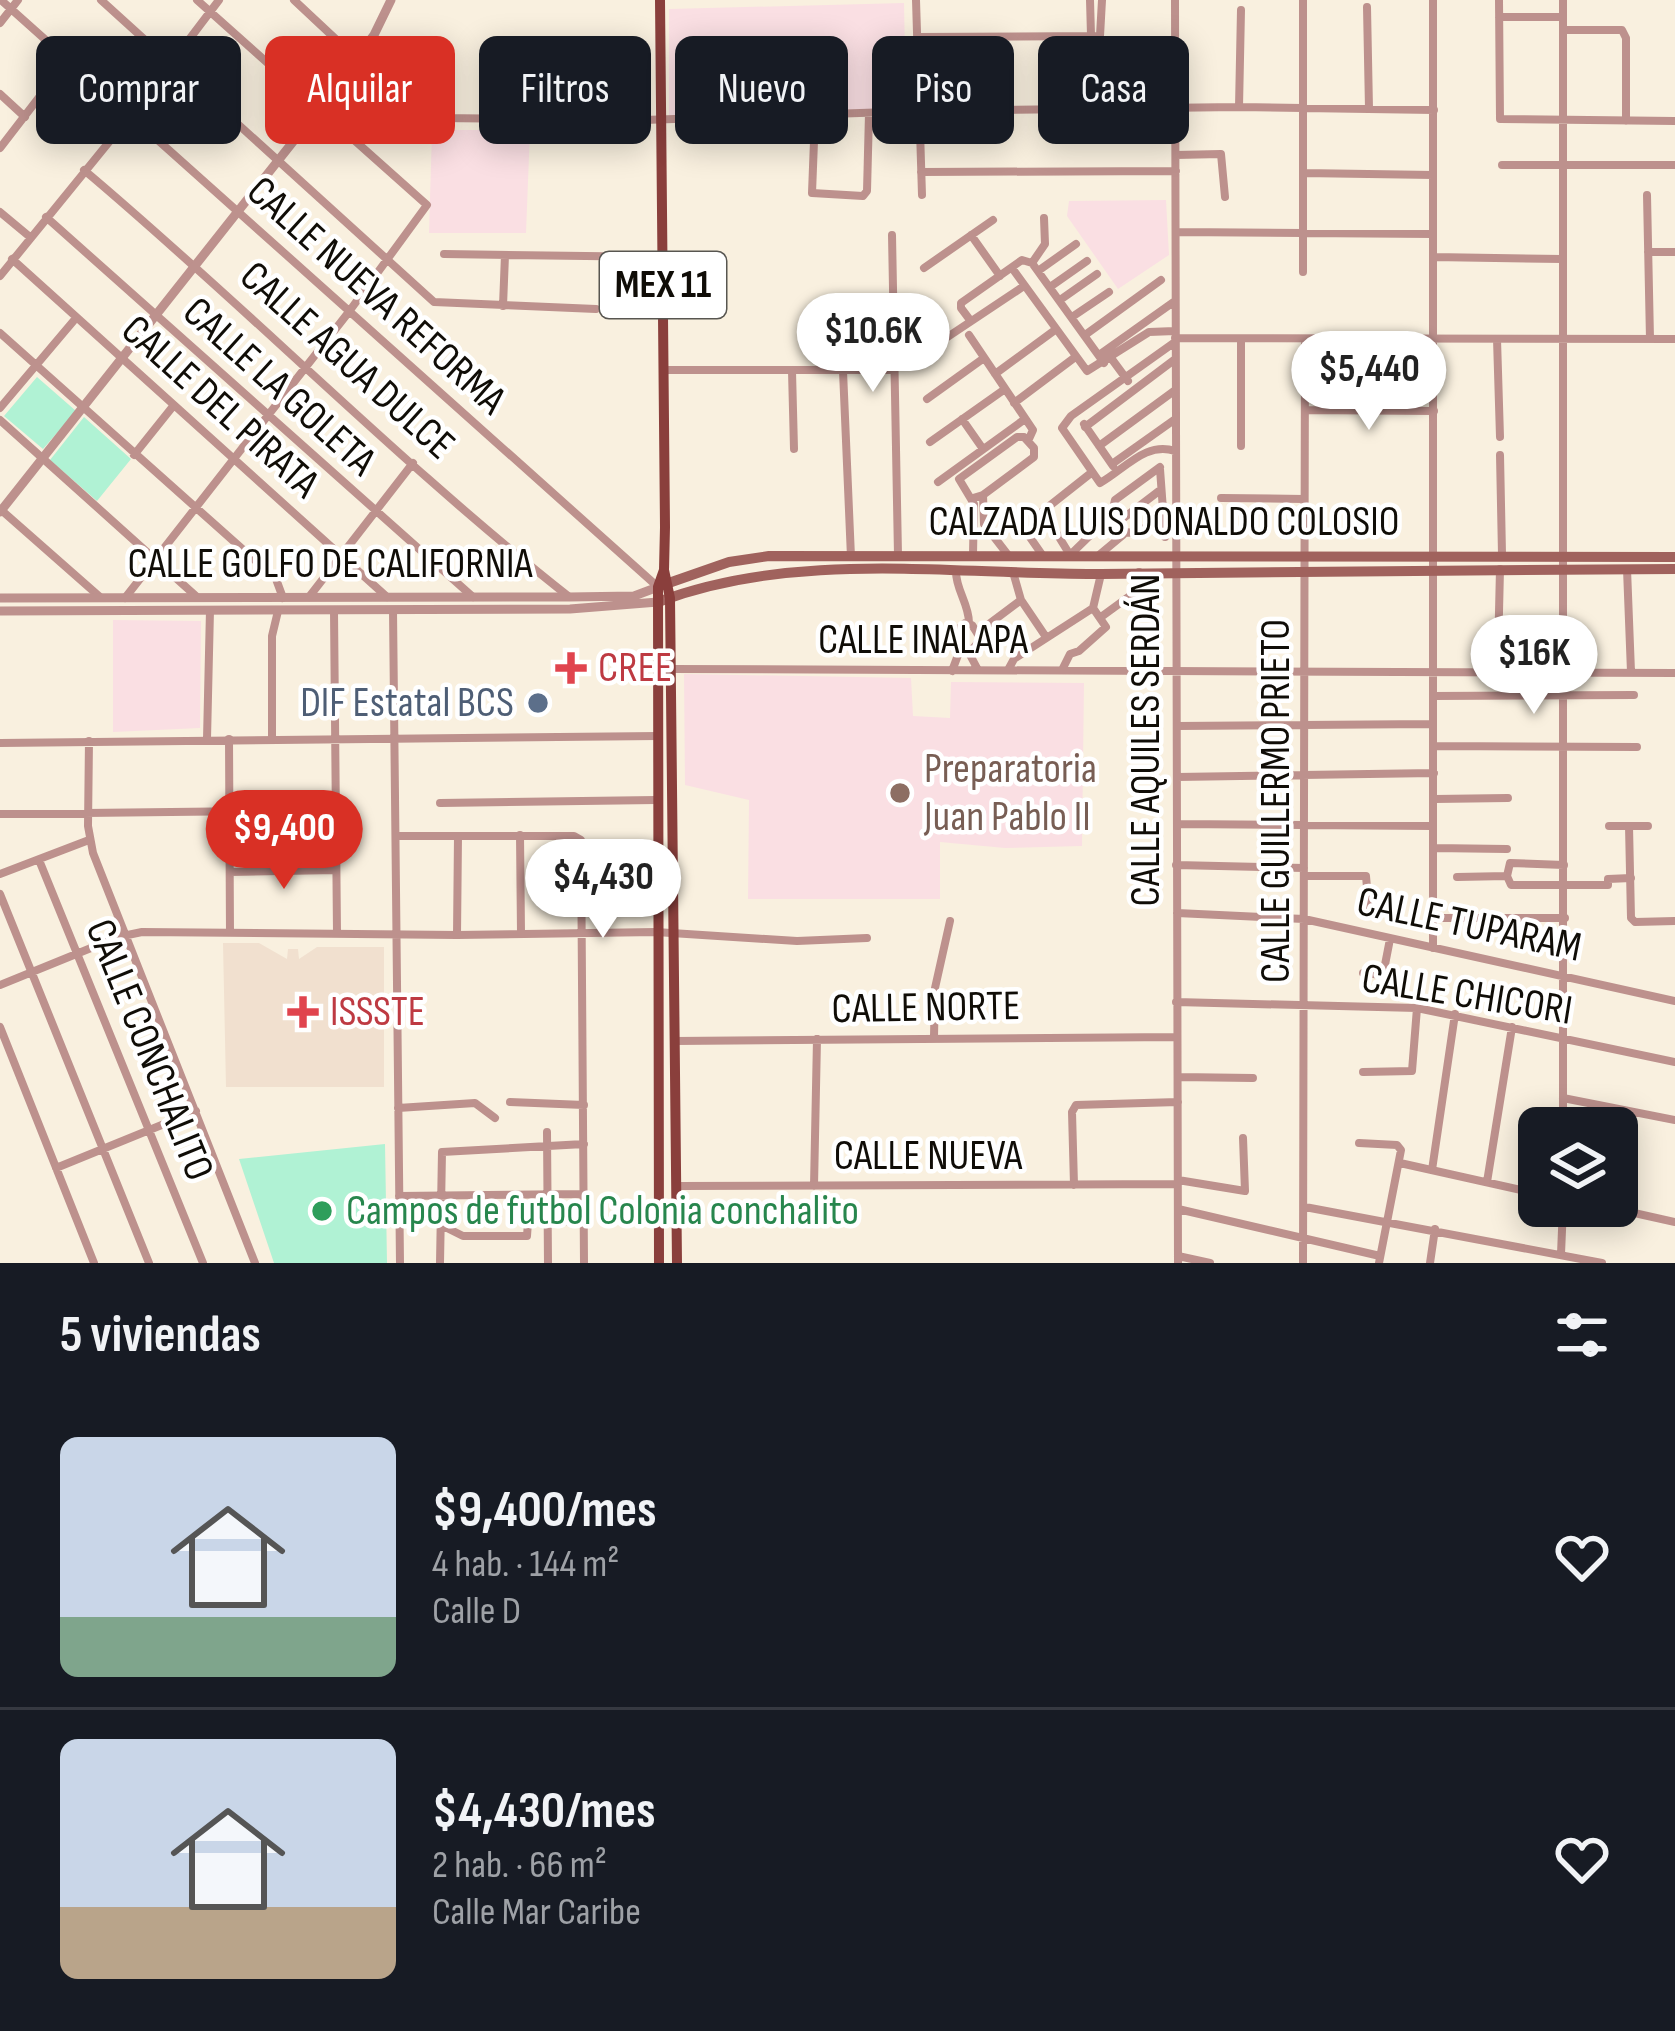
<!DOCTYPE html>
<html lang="es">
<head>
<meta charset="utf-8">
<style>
  body { margin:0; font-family:"Sofia Sans Condensed",sans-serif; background:#242831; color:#f1f3f6; height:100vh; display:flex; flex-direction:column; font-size:45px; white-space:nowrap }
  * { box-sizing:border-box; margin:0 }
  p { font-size:39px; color:#9ea1a6 }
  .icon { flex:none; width:66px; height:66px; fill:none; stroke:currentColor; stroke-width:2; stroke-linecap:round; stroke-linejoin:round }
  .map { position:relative; height:1263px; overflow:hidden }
  .details { display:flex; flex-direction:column; background:#171b24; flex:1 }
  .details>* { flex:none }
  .guide { position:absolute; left:36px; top:36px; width:1605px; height:108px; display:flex; gap:24px }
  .buttons { position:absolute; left:1518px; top:1107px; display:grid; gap:24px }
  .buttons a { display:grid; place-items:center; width:120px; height:120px; border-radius:18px; background:#171b24; box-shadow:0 6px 30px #0003; font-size:60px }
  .price { position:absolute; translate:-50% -102px; padding:0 27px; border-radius:42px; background:#fff; color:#222; font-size:39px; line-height:78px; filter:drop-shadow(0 3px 6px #0008) }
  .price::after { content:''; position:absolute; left:50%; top:72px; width:36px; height:27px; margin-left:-18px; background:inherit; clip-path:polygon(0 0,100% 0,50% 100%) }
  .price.selected { background:#d93025; color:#fff }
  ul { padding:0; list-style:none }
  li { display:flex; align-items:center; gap:36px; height:300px; padding:0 60px }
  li+li { border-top:3px solid #363941 }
  li span { display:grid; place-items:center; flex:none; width:336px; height:240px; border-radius:18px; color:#555 }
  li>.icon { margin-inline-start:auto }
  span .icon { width:144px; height:144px; fill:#fffc; stroke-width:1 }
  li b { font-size:51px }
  h2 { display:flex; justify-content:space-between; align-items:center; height:144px; padding:0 60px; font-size:51px }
  .tag { padding:0 42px; border-radius:18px; background:#171b24; box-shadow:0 6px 30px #0003; font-size:42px; line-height:108px }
  .tag.selected { background:#d93025; color:#fff }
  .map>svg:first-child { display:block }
  .education { fill:#fadfe3 }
  .medical { fill:#f1e0cf }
  .green { fill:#b0f2d4 }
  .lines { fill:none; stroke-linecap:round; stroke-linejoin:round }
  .minor { stroke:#bd918d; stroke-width:8 }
  .tertiary { stroke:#bd918d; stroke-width:9 }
  .secondary { stroke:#a0625d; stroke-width:10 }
  .primary { stroke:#8a3f3c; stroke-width:10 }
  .health-dot { fill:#e0444e; stroke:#fff; stroke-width:4.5 }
  .service-dot { fill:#5c6f8a; stroke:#fff; stroke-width:4.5 }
  .education-dot { fill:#8d6e63; stroke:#fff; stroke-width:4.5 }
  .leisure-dot { fill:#2e9e5b; stroke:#fff; stroke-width:4.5 }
  .labels { text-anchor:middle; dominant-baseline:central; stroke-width:9; stroke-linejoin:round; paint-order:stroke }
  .shield { fill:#fff; stroke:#585651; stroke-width:3 }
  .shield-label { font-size:39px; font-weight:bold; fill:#100d07 }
  .street-label { font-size:42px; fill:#100d07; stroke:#fff }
  .health-label { font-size:42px; fill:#be3a42; stroke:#fff; text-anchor:start }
  .service-label { font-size:42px; fill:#4e5e75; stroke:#fff; text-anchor:end }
  .education-label { font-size:42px; fill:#785e54; stroke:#fff; text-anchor:start }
  .leisure-label { font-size:42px; fill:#27864d; stroke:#fff; text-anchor:start }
</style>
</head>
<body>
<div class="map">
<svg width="1675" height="1263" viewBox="0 0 1675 1263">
  <rect width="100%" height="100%" fill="#f9f0df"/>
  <path class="education" d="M904,3L906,109L669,118V9Z
    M432,130H530L526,233H429Z
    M1166,200L1169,255L1118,289L1067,216L1069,201Z
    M113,620L201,621L200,728L113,732Z
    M684,674L911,678L913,716L950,718L951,682L1084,683L1082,846L1005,848L940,842V899H748L749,800L685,785Z"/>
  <path class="medical" d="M223,943H259L287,959L288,949H298L299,959L317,947H384V1087H226Z"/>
  <path class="green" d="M37,377L76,411L43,449L4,416Z
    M84,417L131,459L97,501L50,460Z
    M385,1144L387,1263H274L239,1159Z"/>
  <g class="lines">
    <path class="minor" d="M1,0L658,587
      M101,0L434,302L596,309
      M294,0L357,59L437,118L644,120L920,111L1239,107L1434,110
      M916,0L922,195
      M1090,0L1091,35
      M1175,0L1178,1263
      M1303,0V272
      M1499,0L1500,119L1675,121
      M1563,0V1128
      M1367,7L1369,109
      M1499,17H1563
      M0,23L18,0
      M1563,30H1622L1626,38V121
      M918,37L1100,36L1102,0
      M0,94L25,117
      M1239,107L1241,10
      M815,115L812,193L863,196L867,191L869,114
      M0,148L67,61
      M1176,155L1221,154L1225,197
      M1502,165H1675
      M84,170C248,308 399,463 568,596
      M921,172L1176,171
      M1303,173L1433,175
      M1647,195L1650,339
      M0,212L30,237
      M46,217L473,597
      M1177,232L1433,234
      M892,235L898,555
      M971,235L1000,276
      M1648,252H1675
      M444,254L663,257
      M1433,257L1562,259
      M12,259L387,597
      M1032,263L1104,363
      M1032,263L1045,244L1044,218
      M924,268L993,220
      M1012,268L1087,371L1149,332L1175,331
      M1038,271L1076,244
      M0,276L144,99L219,0
      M1050,287L1087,261
      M1060,300L1097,274
      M503,306L505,255
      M1072,317L1109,292
      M970,320L961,308V303L1022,260L1032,263
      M0,333L276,579L283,598
      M969,335L1033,430L1028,441
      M1085,335L1161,280
      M1175,338L1675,339
      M1497,339L1500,437
      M1175,342L1071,416L1062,428L1100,483C1125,469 1146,441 1175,451
      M928,350L1024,286
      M1099,355L1175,301
      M1111,358L1128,381
      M664,370H893
      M792,371L794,449
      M843,371L851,557
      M995,374L1055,330
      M927,399L984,358
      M1014,403L1074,358
      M0,408L76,318
      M1305,410L1434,411
      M962,419L983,449
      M0,420L197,597
      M1084,424L1113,466
      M1085,427L1174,360
      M930,442L1005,389
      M1099,446L1174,391
      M1241,446V339
      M134,455L174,405
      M1500,455L1502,554
      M1112,464L1174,420
      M1160,469L1165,537
      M1091,473L1043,511L1070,555L1108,518H1113L1123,535L1099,555
      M938,482L1025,419
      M983,495L984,524L1008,555
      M973,498L983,495L1034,457V448L1024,437H1017L959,479L974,504L973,555
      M1221,498L1304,499
      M0,509L100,597
      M1011,510L1043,556
      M1111,517L1115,500L1160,467
      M1117,523L1159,491
      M1123,532L1138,533L1162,515
      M1627,569L1631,672
      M956,572C956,590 969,604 969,623
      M1013,572L1021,600L1046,637
      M309,597L413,463
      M125,598L348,313L427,205L197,0
      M1093,608L1101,574
      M393,610L400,1263
      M334,611L337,933
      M1101,617L1138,590L1139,572
      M977,633L1021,600
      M1498,655L1500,569
      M671,669L1675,673
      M1008,670L1014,659L1093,608
      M1062,670L1070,654L1079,651L1106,627L1093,608
      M952,671L958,655L948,638L965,623L972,625L981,639L969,653L978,670
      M1433,696L1634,695
      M1177,726L1433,724
      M207,739L210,610
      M229,739L230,933
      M272,739V636L278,611
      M89,741L88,826L93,853L255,1263
      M0,743L658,736
      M1434,746L1637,747
      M1177,777L1434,773
      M1435,799L1508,798
      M440,803L656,800
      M0,814L336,810
      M1177,824L1433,826
      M1609,826H1648
      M1629,826L1631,918L1635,922L1675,921
      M520,835L521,933
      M397,836H574L581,840L584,1263
      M1433,848L1507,849
      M39,860L203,1263
      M1176,865L1304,868
      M230,872L336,870
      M0,874L89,840
      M1305,876H1366L1369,911
      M1507,876L1510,863L1564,865
      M1457,877L1507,876L1511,885H1608V879L1631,878
      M0,894L149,1263
      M1177,913L1304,919L1675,1001
      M1433,918H1565
      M457,935L458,836
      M1433,948V0
      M1363,973L1383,975L1390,939
      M0,985L118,937L142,932L457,935L656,932L797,941L867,938
      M1176,1002L1417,1008L1675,1062
      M0,1027L94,1263
      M934,1037L935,988L950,921
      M675,1041L1177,1037
      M1363,1072L1412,1071L1417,1008
      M1178,1077L1253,1078
      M1563,1098L1675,1120
      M510,1102L584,1105
      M398,1108L475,1103L495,1118
      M1631,1112L1632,1212
      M547,1132L548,1263
      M1359,1143L1397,1145L1401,1150L1379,1263
      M1400,1163L1539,1194
      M56,1168L196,1111
      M1432,1170L1455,1014
      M1178,1180L1245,1191L1243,1138
      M1487,1182L1512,1027
      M1074,1185L1072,1112L1076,1105L1178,1102
      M679,1186L1178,1184
      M814,1186L817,1039
      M399,1196L584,1194
      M1603,1206L1675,1222
      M1305,1207L1602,1263
      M1178,1209L1380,1256
      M441,1225L463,1236H527L528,1222L584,1221
      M1561,1254L1563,1206
      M1178,1256L1210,1263
      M440,1263L442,1152L584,1144
      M1303,1263L1305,339
      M1430,1263L1435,1229"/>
    <path class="tertiary" d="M0,512L319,109L374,35L391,0
      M0,598L569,597L634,596L658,587
      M0,611L570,609L658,602"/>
    <path class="secondary" d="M663,585L729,562L769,556L1675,557
      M658,602C798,549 955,575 1101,574C1292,572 1484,570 1675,569"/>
    <path class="primary" d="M664,570L670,598L677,1263
      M659,1263L658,587L664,570L665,527L660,0"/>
  </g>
  <g class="health-dot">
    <path d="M565 650h12v12h12v12h-12v12h-12v-12h-12v-12h12z"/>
    <path d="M297 994h12v12h12v12h-12v12h-12v-12h-12v-12h12z"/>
  </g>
  <circle class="service-dot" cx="538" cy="703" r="12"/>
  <circle class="education-dot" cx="900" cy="793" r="12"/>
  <circle class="leisure-dot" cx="322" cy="1211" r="12"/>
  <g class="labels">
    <rect class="shield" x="600" y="252" width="126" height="66" rx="9"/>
    <g class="shield-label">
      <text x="663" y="285">MEX 11</text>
    </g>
    <g class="street-label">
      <text transform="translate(376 296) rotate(42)">CALLE NUEVA REFORMA</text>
      <text transform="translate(347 361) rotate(42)">CALLE AGUA DULCE</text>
      <text transform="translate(279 387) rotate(42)">CALLE LA GOLETA</text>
      <text transform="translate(220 407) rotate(42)">CALLE DEL PIRATA</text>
      <text x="1164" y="522">CALZADA LUIS DONALDO COLOSIO</text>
      <text x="330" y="564">CALLE GOLFO DE CALIFORNIA</text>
      <text x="923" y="640">CALLE INALAPA</text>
      <text transform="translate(1146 740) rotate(-90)">CALLE AQUILES SERDÁN</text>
      <text transform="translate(1276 801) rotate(-90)">CALLE GUILLERMO PRIETO</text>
      <text transform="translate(1469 925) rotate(12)">CALLE TUPARAM</text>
      <text transform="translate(1467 995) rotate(9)">CALLE CHICORI</text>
      <text transform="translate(926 1008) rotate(-1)">CALLE NORTE</text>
      <text transform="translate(149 1050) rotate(68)">CALLE CONCHALITO</text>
      <text x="928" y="1156">CALLE NUEVA</text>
    </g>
    <g class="health-label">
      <text x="598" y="668">CREE</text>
      <text x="330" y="1012">ISSSTE</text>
    </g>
    <g class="service-label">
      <text x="514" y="703">DIF Estatal BCS</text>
    </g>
    <g class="education-label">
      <text x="924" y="769">Preparatoria<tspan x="924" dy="48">Juan Pablo II</tspan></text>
    </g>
    <g class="leisure-label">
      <text x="346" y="1211">Campos de futbol Colonia conchalito</text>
    </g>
  </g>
</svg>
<div class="buttons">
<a><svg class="icon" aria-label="layers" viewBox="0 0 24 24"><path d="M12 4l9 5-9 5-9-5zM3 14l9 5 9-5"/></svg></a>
</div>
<b class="price" style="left:873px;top:395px">$10.6K</b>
<b class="price" style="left:1369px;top:433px">$5,440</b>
<b class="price" style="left:1534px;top:717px">$16K</b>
<b class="price selected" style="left:284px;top:892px">$9,400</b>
<b class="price" style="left:603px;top:941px">$4,430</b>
<div class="guide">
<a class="tag">Comprar</a>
<a class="tag selected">Alquilar</a>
<a class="tag">Filtros</a>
<a class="tag">Nuevo</a>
<a class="tag">Piso</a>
<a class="tag">Casa</a>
</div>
</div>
<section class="details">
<h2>5 viviendas<svg class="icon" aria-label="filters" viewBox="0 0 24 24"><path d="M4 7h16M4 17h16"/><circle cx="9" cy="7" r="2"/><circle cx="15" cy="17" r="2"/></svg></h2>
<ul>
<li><span style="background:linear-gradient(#c9d6e8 75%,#7fa58c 0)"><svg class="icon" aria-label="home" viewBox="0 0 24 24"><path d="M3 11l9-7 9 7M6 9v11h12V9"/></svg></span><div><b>$9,400/mes</b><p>4 hab. · 144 m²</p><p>Calle D</p></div><svg class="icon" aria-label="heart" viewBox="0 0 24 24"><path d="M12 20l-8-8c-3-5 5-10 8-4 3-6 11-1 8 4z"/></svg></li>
<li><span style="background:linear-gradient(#c9d6e8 70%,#b9a48a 0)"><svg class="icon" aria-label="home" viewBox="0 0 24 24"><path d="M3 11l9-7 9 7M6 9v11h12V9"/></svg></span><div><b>$4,430/mes</b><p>2 hab. · 66 m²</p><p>Calle Mar Caribe</p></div><svg class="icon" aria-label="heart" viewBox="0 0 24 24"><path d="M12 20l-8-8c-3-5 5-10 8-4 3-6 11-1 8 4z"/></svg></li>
</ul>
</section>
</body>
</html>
